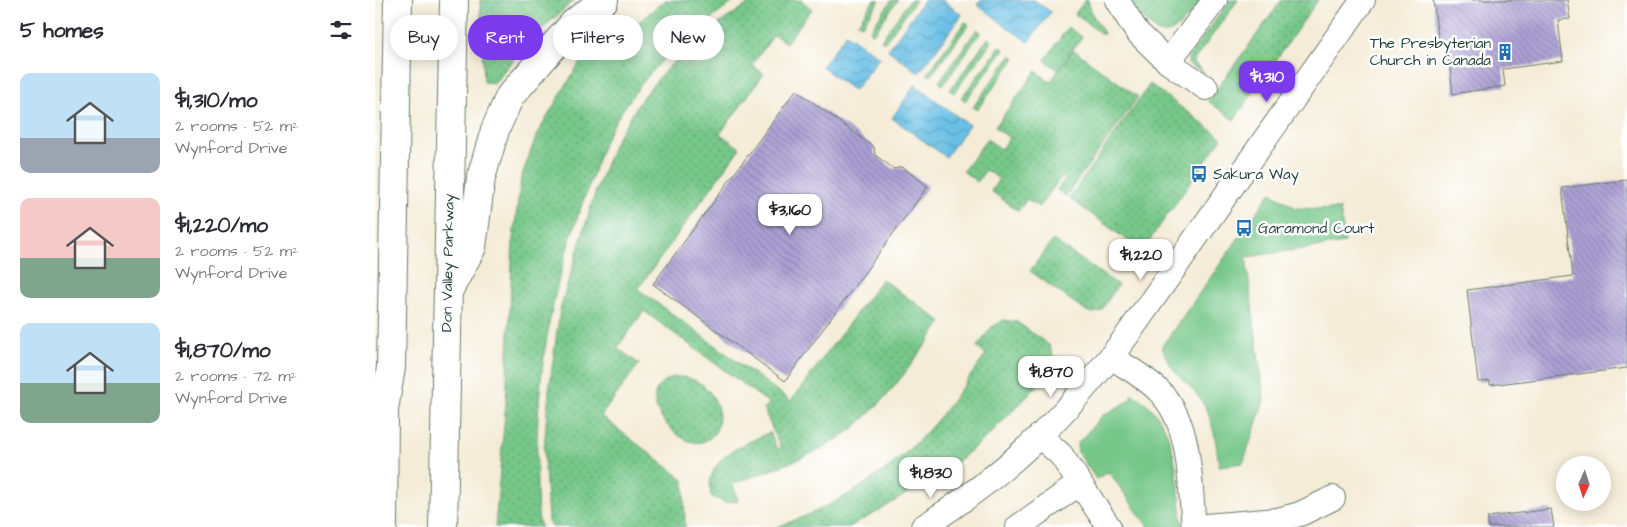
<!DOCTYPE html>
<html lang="en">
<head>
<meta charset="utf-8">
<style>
  body { margin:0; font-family:"Architects Daughter",sans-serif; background:#f2f2f3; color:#2b2b33; height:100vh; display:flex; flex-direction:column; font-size:19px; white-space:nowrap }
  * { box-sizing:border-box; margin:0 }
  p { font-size:16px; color:#7c7c81 }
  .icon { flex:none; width:28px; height:28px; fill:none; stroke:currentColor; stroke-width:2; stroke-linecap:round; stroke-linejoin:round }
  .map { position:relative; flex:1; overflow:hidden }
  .drawer { display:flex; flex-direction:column; background:#fff; width:375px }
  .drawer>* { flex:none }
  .top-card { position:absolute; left:15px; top:15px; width:475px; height:45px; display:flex; gap:10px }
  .needle { width:32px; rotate:183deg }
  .controls { position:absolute; left:1181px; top:456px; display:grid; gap:10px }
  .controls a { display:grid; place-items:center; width:55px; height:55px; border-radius:50%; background:#fff; box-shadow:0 2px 12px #0003; font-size:25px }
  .price { position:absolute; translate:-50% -42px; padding:0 11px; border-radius:10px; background:#fff; color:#222; font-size:16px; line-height:32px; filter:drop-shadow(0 1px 2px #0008) }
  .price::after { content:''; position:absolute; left:50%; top:30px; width:15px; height:11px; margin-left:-8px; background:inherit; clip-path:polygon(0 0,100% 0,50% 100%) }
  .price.current { background:#7c3aed; color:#fff }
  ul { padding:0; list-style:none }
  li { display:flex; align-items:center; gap:15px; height:125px; padding:0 20px }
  li span { display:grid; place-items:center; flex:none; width:140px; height:100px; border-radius:10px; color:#555 }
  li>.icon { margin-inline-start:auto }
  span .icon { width:60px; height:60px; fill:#fffc; stroke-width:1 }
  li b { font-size:21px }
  h2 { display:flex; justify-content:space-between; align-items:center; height:60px; padding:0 20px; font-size:21px }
  .tag { padding:0 18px; border-radius:22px; background:#fff; box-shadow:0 2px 12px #0003; font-size:18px; line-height:45px }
  .tag.current { background:#7c3aed; color:#fff }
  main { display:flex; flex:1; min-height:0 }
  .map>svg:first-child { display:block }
  .grass { fill:url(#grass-dots); stroke:#4a825e }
  .park { fill:#76c789; stroke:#4a825e }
  .water { fill:url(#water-waves); stroke:#447e8d }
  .building { fill:url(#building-back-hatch) }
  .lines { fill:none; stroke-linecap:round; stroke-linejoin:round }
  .minor-casing { stroke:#6a7a6d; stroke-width:26 }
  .highway-casing { stroke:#6a7a6d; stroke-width:30 }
  .minor { stroke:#fff; stroke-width:24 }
  .highway { stroke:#fff; stroke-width:28 }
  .labels { text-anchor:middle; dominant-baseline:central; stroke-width:5; stroke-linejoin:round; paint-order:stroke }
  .poi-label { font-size:15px; fill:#1f3d34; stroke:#fff; text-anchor:start }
  .street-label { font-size:15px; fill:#1f3d34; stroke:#fff }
</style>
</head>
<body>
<main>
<section class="drawer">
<h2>5 homes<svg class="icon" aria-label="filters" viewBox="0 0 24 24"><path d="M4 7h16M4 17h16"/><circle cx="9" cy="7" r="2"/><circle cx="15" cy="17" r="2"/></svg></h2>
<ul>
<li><span style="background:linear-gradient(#bfe0f5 65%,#9aa5b1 0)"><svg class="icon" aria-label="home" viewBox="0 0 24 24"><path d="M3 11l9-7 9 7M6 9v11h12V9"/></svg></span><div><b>$1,310/mo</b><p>2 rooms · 52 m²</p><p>Wynford Drive</p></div></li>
<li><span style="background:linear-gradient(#f6c9c9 60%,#7fa58c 0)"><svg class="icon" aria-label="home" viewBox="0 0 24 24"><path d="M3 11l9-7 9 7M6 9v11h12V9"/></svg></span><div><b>$1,220/mo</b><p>2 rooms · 52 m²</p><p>Wynford Drive</p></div></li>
<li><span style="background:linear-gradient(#bfe0f5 60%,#7fa58c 0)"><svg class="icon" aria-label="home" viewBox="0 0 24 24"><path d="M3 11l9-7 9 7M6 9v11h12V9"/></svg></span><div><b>$1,870/mo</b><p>2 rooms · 72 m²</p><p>Wynford Drive</p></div></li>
</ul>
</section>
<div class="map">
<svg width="1252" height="527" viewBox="0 0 1252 527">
  <defs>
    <pattern id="grass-dots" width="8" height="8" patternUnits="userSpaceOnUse" patternTransform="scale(1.25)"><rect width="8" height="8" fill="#76c789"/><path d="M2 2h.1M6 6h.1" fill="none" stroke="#60a371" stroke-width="1.8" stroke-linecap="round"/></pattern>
    <pattern id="water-waves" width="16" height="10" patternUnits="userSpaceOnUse" patternTransform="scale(1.25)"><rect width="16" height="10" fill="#69c0e6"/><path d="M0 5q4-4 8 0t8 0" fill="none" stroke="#569dbb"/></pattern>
    <pattern id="building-back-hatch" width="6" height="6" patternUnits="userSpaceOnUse" patternTransform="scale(1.25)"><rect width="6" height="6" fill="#aca0d4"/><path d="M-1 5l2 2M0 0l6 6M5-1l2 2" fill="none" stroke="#8b84ad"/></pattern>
  </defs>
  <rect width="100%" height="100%" fill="#fff"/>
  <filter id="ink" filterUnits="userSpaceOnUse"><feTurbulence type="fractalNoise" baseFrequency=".02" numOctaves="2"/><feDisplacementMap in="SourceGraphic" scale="10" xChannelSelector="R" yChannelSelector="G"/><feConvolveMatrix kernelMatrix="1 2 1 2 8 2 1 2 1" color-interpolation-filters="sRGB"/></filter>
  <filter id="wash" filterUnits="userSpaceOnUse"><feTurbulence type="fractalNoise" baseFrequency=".0096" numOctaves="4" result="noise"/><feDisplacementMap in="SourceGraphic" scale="20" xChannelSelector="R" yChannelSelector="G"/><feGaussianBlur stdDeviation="1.12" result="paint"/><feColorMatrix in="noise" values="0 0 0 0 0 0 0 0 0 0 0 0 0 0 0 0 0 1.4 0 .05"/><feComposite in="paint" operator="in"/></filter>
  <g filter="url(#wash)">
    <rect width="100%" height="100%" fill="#f4ecd7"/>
    <path class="grass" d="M105,0H200C170,25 143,50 120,83L109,82Z
      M290,0H361C331,23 300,45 275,74C261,90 246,111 236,129C226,147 221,167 214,186C171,295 157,399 163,516L166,527H120L131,402L138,239L146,178L162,134L209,55L222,57Z
      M379,0H426L437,9L411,43L399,35L377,65L389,74L345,134L365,148L263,289L416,401L507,279L567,322C541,358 516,396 482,425C447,454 400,468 358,484L363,501L350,503L336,496C328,458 368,445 395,432L402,449L406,448L388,408L395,404L269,311L242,348L264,364L226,416L309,480L310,527H176L173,521L169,448L174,390L185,309L220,193L239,143L269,95L297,63L333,31Z
      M499,0H505L487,25L483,23Z
      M517,0H523L498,34L494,31Z
      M535,0H541L510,42L506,40Z
      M710,0H713L716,12L729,33L728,35L700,14Z
      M755,0H827C795,41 786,47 755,0Z
      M855,0H863L818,62L830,73L813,64V58Z
      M907,0H943L859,120L833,101Z
      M590,22L594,24L556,76L552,74Z
      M693,27L707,37L683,70L670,60Z
      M602,29L606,32L568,85L564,82Z
      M613,38L617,41L579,93L575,90Z
      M625,46L629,49L590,101L586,98Z
      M699,50L763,97L691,196L682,190L690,179L687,176L664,207L652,199L643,211L616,191L624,179L611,170L602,182L588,171L612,139L626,149L634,138L620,127L661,71L675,82Z
      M636,55L640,58L602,110L598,107Z
      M775,84L847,138L767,251L694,198Z
      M678,240L743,285L726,311L718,313L709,310L655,271Z
      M629,320L642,322L674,345L682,367L615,434L579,464L504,511L474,527H401C461,507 516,473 558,425C577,403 593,378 611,355L602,347L617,327Z
      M300,377C343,374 359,432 327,442C303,449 251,391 300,377Z"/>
    <path class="park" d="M896,192L921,208L965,209L970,243L871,257L889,401L868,463L844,466C841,443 839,418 825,399C811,379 794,372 787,346Z
      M757,394C804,416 802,483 808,527H773L734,472L721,479L703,452L702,444L727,416L755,400Z"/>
    <path class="water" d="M549,0H567L587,15L544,73L513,50Z
      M606,0H659L676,12L653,42L602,5Z
      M471,34L504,57L479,91L447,67Z
      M540,85L594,125L571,157L517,118Z"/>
    <g id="blocks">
      <path class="building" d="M1058,0H1192L1195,19L1183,20L1188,61L1128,69L1130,86L1078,94L1072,42L1064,44Z
        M421,90L499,147L500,155L519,169L527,167L553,186L410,381L278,284Z
        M1252,180V368L1115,385V381L1103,382L1092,290L1198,276L1187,188Z
        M1176,509L1179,527H1113V517Z"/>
    </g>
  </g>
  <g filter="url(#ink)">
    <use href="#blocks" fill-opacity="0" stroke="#6a7a6d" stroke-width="1"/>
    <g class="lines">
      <g class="minor-casing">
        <path id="minor" d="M742,0L762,32L793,62
          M831,88L793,62L840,0
          M736,357C751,367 770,377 783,390C818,424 814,482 819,527
          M666,437L686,455L734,527
          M548,527C632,474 691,416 751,337L988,0
          M643,527L705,483
          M819,527L902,520L925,514L958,498"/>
      </g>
      <g class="highway-casing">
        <path id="highway" d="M74,290L97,247L106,178L120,130L135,96L199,23L229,0
          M8,527L9,409L16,368L23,0
          M68,527L79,0"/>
      </g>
      <use href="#minor" class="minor"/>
      <use href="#highway" class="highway"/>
    </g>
  </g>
  <defs>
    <g id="building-bare" transform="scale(1.35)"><path d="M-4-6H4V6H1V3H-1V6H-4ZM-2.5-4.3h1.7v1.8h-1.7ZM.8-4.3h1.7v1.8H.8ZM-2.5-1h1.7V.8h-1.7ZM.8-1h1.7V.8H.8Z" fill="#1f6fb2" stroke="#fff" stroke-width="2.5" paint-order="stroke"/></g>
    <g id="bus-bare" transform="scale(1.35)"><path d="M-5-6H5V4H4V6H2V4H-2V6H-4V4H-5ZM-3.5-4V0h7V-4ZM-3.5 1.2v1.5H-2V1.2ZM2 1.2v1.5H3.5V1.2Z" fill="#1f6fb2" stroke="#fff" stroke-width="2.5" paint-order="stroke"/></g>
  </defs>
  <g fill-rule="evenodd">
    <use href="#building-bare" x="1130" y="52"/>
    <use href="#bus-bare" x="824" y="174"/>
    <use href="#bus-bare" x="869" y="228"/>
  </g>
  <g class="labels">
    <g class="poi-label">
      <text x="1116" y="43" text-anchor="end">The Presbyterian<tspan x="1116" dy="17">Church in Canada</tspan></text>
      <text x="838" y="174">Sakura Way</text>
      <text x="883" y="228">Garamond Court</text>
    </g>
    <g class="street-label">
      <text transform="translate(73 263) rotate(-89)">Don Valley Parkway</text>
    </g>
  </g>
</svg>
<div class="controls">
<a><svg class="needle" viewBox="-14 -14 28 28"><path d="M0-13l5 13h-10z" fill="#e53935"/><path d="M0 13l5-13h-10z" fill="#7c7c81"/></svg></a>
</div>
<b class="price current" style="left:892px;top:103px">$1,310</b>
<b class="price" style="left:415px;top:236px">$3,160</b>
<b class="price" style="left:766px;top:281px">$1,220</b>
<b class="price" style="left:676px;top:398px">$1,870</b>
<b class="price" style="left:556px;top:499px">$1,830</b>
<div class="top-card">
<a class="tag">Buy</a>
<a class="tag current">Rent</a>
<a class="tag">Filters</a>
<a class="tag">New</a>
</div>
</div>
</main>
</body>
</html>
